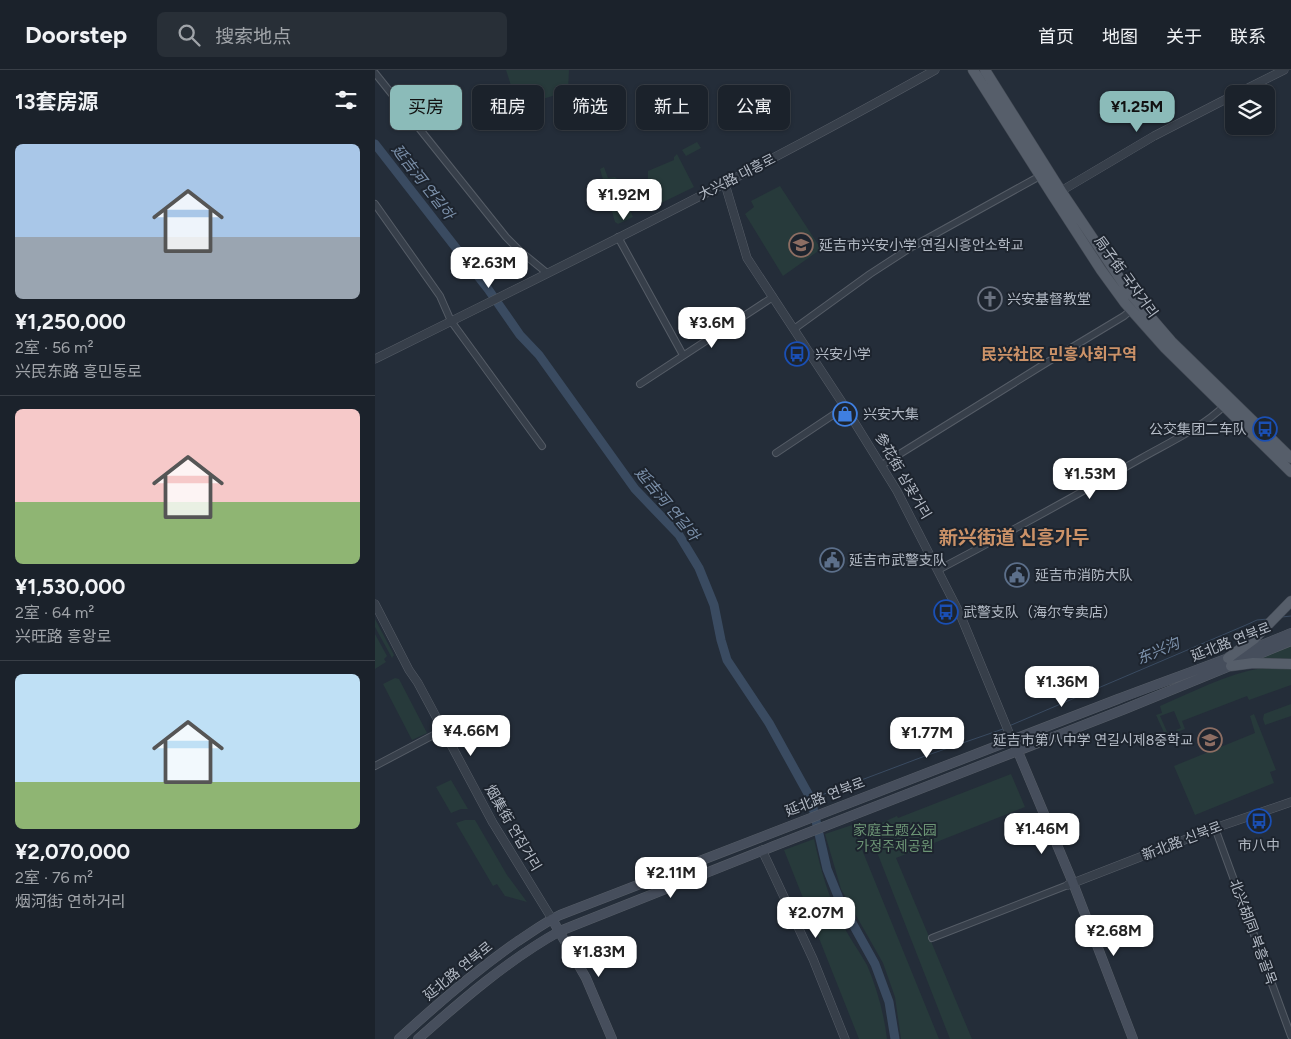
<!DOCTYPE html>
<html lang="zh">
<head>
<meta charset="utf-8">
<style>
  body { margin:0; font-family:Figtree,"Noto Sans SC","Noto Sans KR",sans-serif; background:#282f37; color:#f1f3f6; height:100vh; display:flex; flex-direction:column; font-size:19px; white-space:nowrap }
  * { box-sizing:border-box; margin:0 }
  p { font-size:16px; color:#a0a4a9 }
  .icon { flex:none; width:28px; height:28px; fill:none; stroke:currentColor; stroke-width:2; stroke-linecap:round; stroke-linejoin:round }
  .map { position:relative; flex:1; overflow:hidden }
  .side { display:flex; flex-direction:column; background:#1b222b; width:375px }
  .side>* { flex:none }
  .guide { position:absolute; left:15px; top:15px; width:475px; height:45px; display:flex; gap:10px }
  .fabs { position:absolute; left:850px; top:15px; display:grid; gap:10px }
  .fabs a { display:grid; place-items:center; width:50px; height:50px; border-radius:8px; background:#1b222b; box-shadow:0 1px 4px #0004,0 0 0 1px #393f47; font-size:25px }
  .price { position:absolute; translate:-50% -42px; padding:0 11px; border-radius:10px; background:#fff; color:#222; font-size:16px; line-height:32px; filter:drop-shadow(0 1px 2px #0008) }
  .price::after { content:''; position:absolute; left:50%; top:30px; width:15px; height:11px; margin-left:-8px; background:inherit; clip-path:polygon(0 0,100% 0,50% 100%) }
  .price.selected { background:#8bbbb9; color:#111 }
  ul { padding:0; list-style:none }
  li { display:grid; align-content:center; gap:10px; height:265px; padding:0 15px }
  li+li { border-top:1px solid #393f47 }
  li span { display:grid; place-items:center; height:155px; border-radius:8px; color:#555 }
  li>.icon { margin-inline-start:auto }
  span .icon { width:90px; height:90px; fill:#fffc; stroke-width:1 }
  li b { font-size:21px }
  h2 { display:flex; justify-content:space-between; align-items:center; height:60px; padding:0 15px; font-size:21px }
  .chip { padding:0 18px; border-radius:8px; background:#1b222b; box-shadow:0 1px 4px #0004,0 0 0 1px #393f47; font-size:18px; line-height:45px }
  .chip.selected { background:#8bbbb9; color:#111 }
  header { display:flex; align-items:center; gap:30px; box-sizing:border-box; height:70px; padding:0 25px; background:#1b222b; border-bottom:1px solid #393f47 }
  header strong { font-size:24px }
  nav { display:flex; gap:28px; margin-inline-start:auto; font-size:18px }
  .search { width:350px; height:45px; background:#282f37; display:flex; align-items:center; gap:12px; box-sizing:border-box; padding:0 18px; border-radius:8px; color:#a0a4a9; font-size:19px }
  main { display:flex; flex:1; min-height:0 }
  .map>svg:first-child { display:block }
  .green { fill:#273a3b }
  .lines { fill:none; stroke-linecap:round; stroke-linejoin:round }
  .stream { stroke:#3a4b61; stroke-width:1 }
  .river { stroke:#3a4b61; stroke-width:9 }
  .minor-casing { stroke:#565d67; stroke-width:8 }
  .tertiary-casing { stroke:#565d67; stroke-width:9 }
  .secondary-casing { stroke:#565d67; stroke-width:10 }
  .primary-casing { stroke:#414852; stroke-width:11 }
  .minor { stroke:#373f4a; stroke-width:6 }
  .tertiary { stroke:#373f4a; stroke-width:8 }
  .secondary { stroke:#464e5c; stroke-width:9 }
  .primary { stroke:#565e6a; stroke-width:10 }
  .labels { text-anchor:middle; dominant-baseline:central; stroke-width:4; stroke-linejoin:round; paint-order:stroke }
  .street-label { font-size:14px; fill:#b3bac5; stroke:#1d242e }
  .poi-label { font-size:14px; fill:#b3bac5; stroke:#1d242e; text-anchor:start }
  .park-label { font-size:14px; fill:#6c9575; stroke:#1d242e }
  .water-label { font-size:15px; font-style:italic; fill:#7c91ab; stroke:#1d242e }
  .quarter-label { font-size:16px; font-weight:bold; fill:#cc9268; stroke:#1d242e }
  .district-label { font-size:19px; font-weight:bold; fill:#cc9268; stroke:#1d242e }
</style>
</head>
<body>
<header>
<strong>Doorstep</strong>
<div class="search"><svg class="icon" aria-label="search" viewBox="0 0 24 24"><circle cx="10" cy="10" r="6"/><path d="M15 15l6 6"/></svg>搜索地点</div>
<nav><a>首页</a><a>地图</a><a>关于</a><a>联系</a></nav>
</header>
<main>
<section class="side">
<h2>13套房源<svg class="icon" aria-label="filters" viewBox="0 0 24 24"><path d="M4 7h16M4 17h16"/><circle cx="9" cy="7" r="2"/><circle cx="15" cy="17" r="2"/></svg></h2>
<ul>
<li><span style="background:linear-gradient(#a9c7e8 60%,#9aa5b1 0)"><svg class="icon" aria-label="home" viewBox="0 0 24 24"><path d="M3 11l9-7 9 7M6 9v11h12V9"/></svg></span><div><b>¥1,250,000</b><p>2室 · 56 m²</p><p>兴民东路 흥민동로</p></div></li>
<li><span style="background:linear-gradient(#f6c9c9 60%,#8fb573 0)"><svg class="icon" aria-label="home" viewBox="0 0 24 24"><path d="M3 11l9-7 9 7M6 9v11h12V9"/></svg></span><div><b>¥1,530,000</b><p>2室 · 64 m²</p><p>兴旺路 흥왕로</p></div></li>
<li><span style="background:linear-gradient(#bfe0f5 70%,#8fb573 0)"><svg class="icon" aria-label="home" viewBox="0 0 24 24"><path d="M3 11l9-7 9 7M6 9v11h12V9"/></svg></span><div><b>¥2,070,000</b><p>2室 · 76 m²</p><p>烟河街 연하거리</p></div></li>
</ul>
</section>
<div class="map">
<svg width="916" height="969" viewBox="0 0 916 969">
  <rect width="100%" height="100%" fill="#242d39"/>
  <path class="green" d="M131,0H194L193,21L143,37Z
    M322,72L326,78L311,86L307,80Z
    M302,84L319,117L280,136L273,111V101L299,90V87Z
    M229,97L233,108L240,107L242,109L258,147L243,154L240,152L225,99Z
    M405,116L446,179L408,206L370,144L379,137L376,131Z
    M0,549L19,585L17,588L0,557Z
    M0,564L12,586L9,589L11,592L0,599Z
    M916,575V590L883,589Z
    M887,598L916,599V615L874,630L872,626L807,651L810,659L802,662L801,660L806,658L799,641L785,646L793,664L797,662L798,664L791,667L781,645L787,643L785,636C818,622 851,604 887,598Z
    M20,608L24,609L52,663L37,670L8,614Z
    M916,634V646L890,655L888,649L889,644Z
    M879,644L901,700L895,702L899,713L820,745L799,696L880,663L875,646Z
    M636,704L650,737L521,788L597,969H575L493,759L522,746L523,748Z
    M76,710L93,739H86L76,743L61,717Z
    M90,750H100L132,805L152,832L130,826L122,814L118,816L81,753Z
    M477,755L564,969H526L520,927L508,893L466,819L450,764Z
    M439,769C445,797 453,826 466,852C474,867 484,881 492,895C502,918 509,944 512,969H484L409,780Z"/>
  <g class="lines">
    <path class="stream" d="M907,547L916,546
      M634,656L871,555L882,550L893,549
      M436,729L550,686L628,659"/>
    <path class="river" d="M0,74L113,219L145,265L164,285L260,419L304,465L324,498L339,535L346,570L352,590L394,653L436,729L452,799L465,831L500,894L514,932L520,969"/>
    <g class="minor-casing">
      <path id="minor" d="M0,3L131,167L145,181L172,203
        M0,134L65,226L76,251L167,376
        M243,167L308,285
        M419,259L495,204L535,178L665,106
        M265,314L398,227
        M401,383L470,337
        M507,395L671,293L749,246L756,240
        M563,500C631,464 698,427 765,389C791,374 828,357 849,336
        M0,696L68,660
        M840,758L916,966
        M557,868L693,815"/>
    </g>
    <g class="tertiary-casing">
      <path id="tertiary" d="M861,24L909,0
        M350,114L372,188L470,337L522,421L585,544L637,670
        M681,124L779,66L859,25
        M0,289C188,196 377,103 560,0
        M0,534L34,600L43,613L118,753L177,849
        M387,780L438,889L470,969
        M693,815L840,758L916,732"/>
    </g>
    <g class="secondary-casing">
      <path id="secondary" d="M641,677L698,813L758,969
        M177,849L211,908L237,969
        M24,969C62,934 100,901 143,871C157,862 170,852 185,845C371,772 557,700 743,629C801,607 859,587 916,563
        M43,969C87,930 133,890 185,861L399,776L750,639L916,571"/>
    </g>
    <g class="primary-casing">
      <path id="primary" d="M598,0L678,126L726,200L750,233L790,278L916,402
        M610,0L686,121L754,222L797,272L916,388
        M853,588L879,569L916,531
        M856,596L878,593L916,594"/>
    </g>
    <use href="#minor" class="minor"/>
    <use href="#tertiary" class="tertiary"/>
    <use href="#secondary" class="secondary"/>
    <use href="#primary" class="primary"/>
  </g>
  <defs>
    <g id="school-ring" transform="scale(1.25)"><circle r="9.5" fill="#1d242e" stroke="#8d6e63" stroke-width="1.5"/><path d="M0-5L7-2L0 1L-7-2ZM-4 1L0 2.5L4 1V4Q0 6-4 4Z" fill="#8d6e63"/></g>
    <g id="church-ring" transform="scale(1.25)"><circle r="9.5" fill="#1d242e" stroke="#6b7280" stroke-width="1.5"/><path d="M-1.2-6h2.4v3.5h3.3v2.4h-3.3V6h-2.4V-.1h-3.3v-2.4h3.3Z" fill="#6b7280"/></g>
    <g id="bus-ring" transform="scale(1.25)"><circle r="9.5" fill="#1d242e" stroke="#1a4fb4" stroke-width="1.5"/><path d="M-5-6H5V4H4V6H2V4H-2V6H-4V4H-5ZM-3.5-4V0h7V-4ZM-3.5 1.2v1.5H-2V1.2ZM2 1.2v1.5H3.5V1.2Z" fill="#1a4fb4"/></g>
    <g id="shop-ring" transform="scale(1.25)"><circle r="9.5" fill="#1d242e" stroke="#3f7fe0" stroke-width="1.5"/><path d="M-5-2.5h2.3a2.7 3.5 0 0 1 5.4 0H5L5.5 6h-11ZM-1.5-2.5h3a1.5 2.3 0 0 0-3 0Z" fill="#3f7fe0"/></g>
    <g id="civic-ring" transform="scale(1.25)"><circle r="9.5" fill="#1d242e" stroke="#5c6f8a" stroke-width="1.5"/><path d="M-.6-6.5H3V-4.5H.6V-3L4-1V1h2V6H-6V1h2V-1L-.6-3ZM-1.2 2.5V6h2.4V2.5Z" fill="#5c6f8a"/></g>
  </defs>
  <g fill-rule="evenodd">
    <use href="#school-ring" x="426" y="175"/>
    <use href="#church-ring" x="615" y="229"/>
    <use href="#bus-ring" x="422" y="284"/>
    <use href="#shop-ring" x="470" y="344"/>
    <use href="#bus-ring" x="890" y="359"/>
    <use href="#civic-ring" x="457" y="490"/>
    <use href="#civic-ring" x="642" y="505"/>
    <use href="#bus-ring" x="571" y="542"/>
    <use href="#school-ring" x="835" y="670"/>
    <use href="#bus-ring" x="884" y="751"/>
  </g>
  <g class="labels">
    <g class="street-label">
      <text transform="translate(362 107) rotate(-27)">大兴路 대흥로</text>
      <text transform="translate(751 207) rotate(54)">局子街 국자거리</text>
      <text transform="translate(528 406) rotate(60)">参花街 삼꽃거리</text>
      <text transform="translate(856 572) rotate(-21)">延北路 연북로</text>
      <text transform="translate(450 727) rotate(-21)">延北路 연북로</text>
      <text transform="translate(138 758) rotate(60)">烟集街 연집거리</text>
      <text transform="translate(807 771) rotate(-21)">新北路 신북로</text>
      <text transform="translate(878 862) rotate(70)">北兴胡同 북흥골목</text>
      <text transform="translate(83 901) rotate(-39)">延北路 연북로</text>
    </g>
    <g class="poi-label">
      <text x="444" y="175">延吉市兴安小学 연길시흥안소학교</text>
      <text x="632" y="229">兴安基督教堂</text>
      <text x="440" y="284">兴安小学</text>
      <text x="488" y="344">兴安大集</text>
      <text x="872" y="359" text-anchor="end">公交集团二车队</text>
      <text x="474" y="490">延吉市武警支队</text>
      <text x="660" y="505">延吉市消防大队</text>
      <text x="588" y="542">武警支队（海尔专卖店）</text>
      <text x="818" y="670" text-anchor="end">延吉市第八中学 연길시제8중학교</text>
      <text x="884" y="775" text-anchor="middle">市八中</text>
    </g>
    <g class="park-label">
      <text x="520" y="760">家庭主题公园<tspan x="520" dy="16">가정주제공원</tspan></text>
    </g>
    <g class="water-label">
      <text transform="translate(48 112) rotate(52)">延吉河 연길하</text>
      <text transform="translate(292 434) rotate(50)">延吉河 연길하</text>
      <text transform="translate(783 581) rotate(-23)">东兴沟</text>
    </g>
    <g class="quarter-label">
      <text x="684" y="284">民兴社区 민흥사회구역</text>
    </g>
    <g class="district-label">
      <text x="639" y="467">新兴街道 신흥가두</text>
    </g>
  </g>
</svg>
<div class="fabs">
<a><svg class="icon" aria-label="layers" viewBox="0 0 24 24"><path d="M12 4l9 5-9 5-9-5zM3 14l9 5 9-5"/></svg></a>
</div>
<b class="price selected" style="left:762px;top:63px">¥1.25M</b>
<b class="price" style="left:249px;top:151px">¥1.92M</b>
<b class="price" style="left:114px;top:219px">¥2.63M</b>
<b class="price" style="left:337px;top:279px">¥3.6M</b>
<b class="price" style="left:715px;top:430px">¥1.53M</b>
<b class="price" style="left:687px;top:638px">¥1.36M</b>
<b class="price" style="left:96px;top:687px">¥4.66M</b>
<b class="price" style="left:552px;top:689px">¥1.77M</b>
<b class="price" style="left:667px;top:785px">¥1.46M</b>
<b class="price" style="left:296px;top:829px">¥2.11M</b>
<b class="price" style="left:441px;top:869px">¥2.07M</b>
<b class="price" style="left:739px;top:887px">¥2.68M</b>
<b class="price" style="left:224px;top:908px">¥1.83M</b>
<div class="guide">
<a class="chip selected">买房</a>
<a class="chip">租房</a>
<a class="chip">筛选</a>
<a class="chip">新上</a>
<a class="chip">公寓</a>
</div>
</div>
</main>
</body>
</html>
